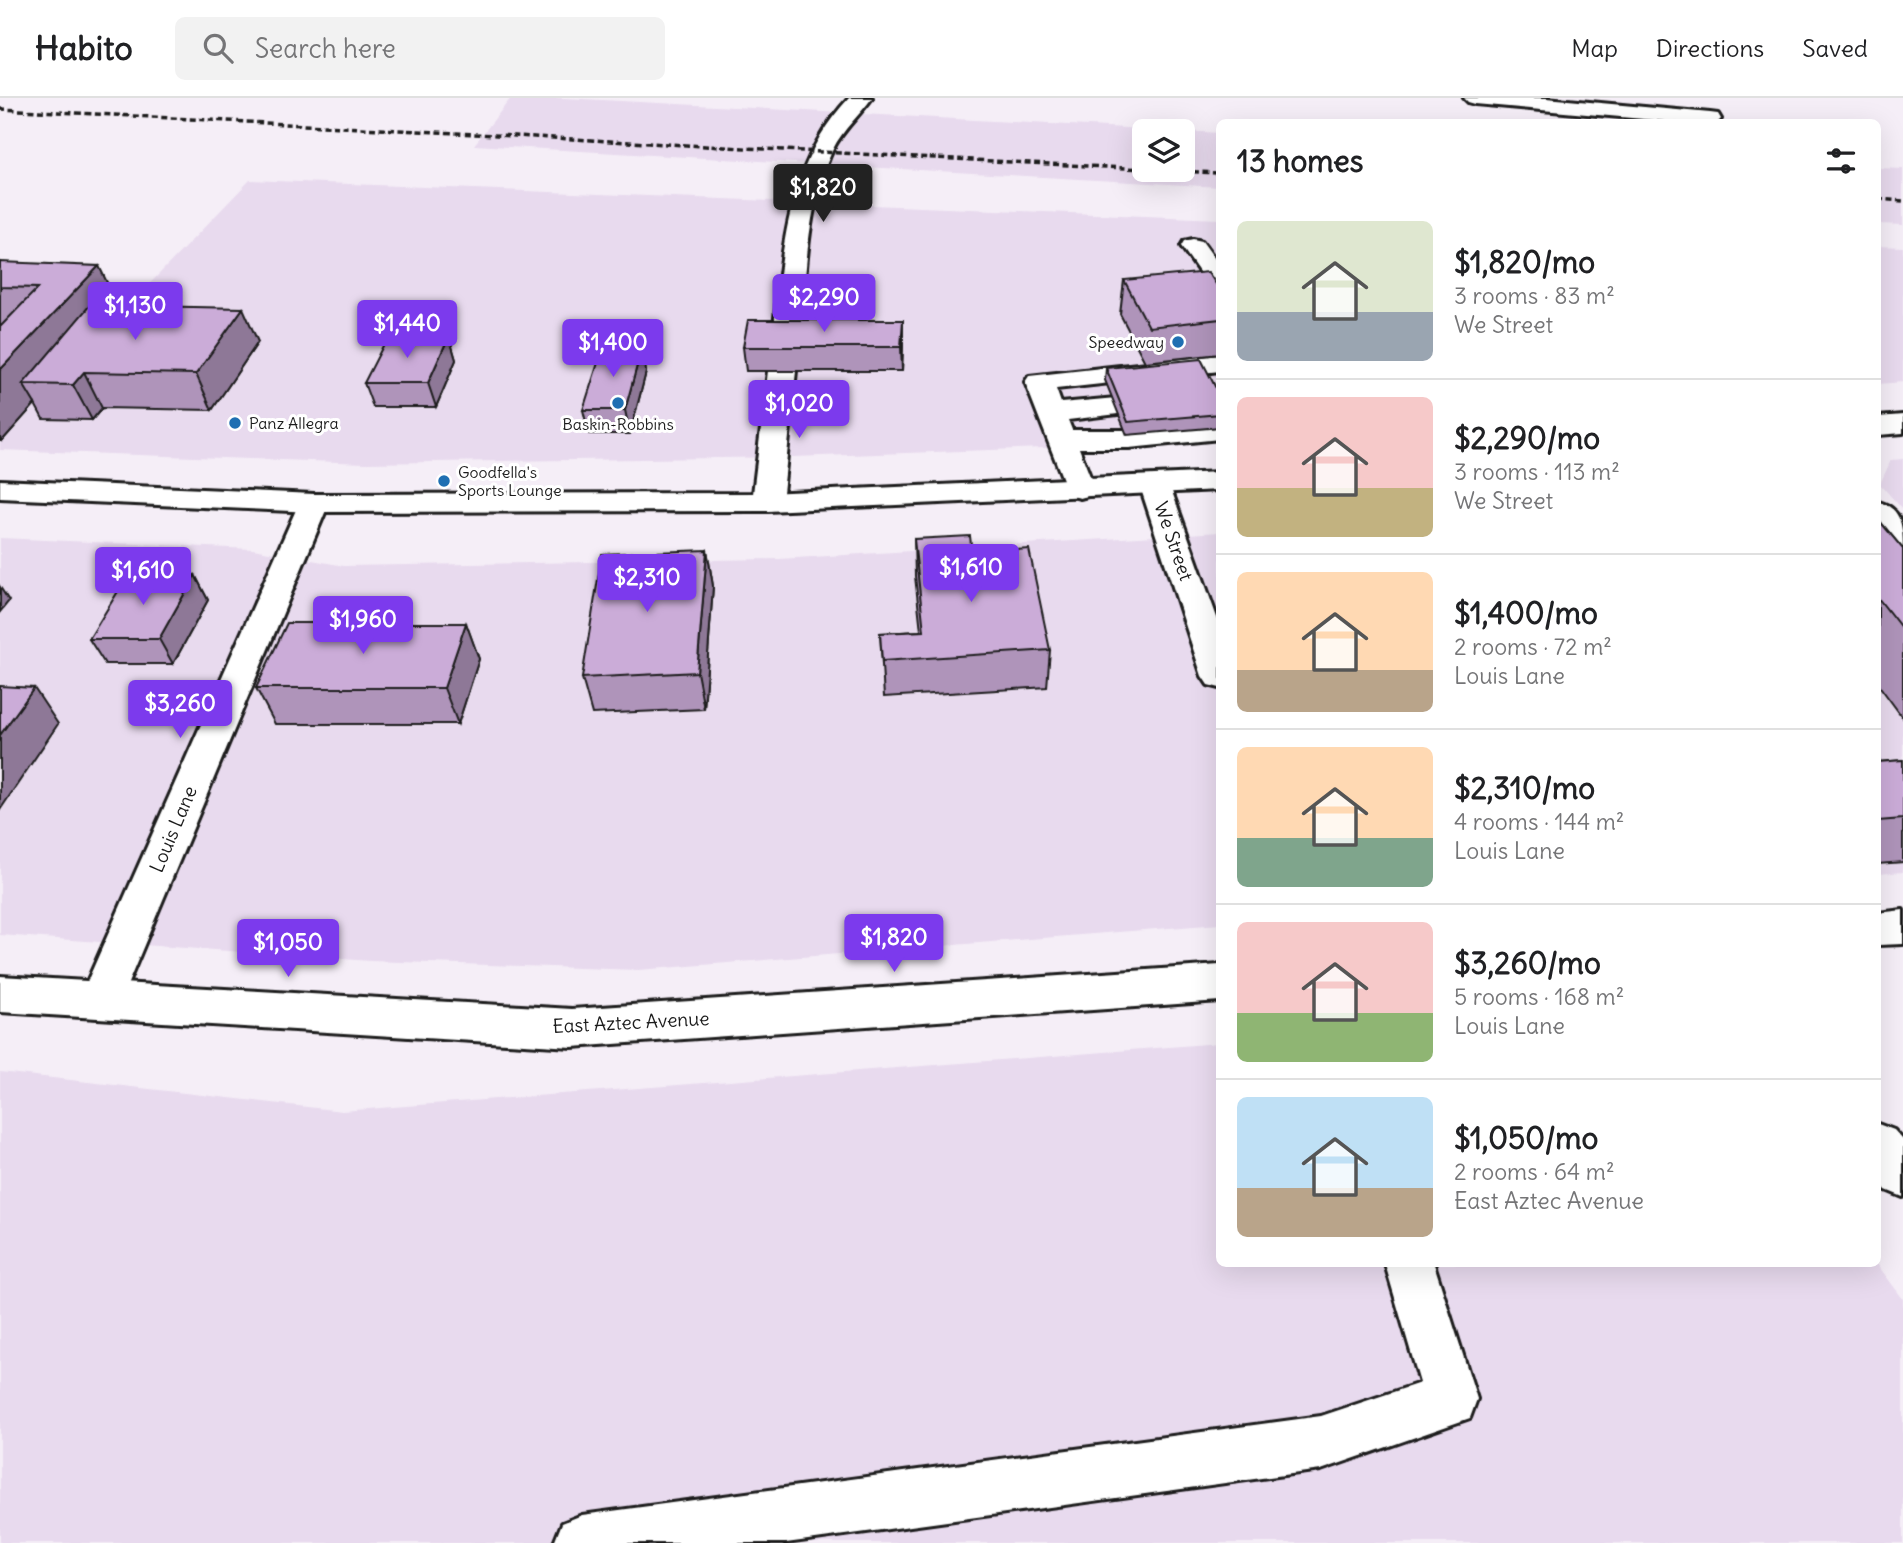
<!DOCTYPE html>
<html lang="en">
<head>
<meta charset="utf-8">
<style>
  body { margin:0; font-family:Delius,sans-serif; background:#f2f2f2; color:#202124; height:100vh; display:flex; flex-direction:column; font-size:26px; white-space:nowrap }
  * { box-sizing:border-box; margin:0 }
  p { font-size:23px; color:#757577 }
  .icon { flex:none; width:38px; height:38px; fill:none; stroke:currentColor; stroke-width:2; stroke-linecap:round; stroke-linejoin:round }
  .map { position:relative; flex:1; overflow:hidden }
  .drawer { position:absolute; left:1216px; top:21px; width:665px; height:1148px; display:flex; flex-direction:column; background:#fff; border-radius:10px; box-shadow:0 7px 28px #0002 }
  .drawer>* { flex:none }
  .controls { position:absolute; left:1132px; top:21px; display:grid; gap:14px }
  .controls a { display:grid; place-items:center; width:63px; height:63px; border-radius:10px; background:#fff; box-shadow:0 7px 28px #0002; font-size:35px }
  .price { position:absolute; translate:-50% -60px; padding:0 16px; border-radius:7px; background:#7c3aed; color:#fff; font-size:23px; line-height:46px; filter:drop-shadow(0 2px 4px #0008) }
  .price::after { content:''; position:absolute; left:50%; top:42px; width:21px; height:16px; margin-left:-10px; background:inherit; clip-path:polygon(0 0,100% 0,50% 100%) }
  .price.on { background:#222; color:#fff }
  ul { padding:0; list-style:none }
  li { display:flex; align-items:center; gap:21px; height:175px; padding:0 21px }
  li+li { border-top:2px solid #e0e0e0 }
  li span { display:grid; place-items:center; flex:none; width:196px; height:140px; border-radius:10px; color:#555 }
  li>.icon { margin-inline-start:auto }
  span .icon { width:84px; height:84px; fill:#fffc; stroke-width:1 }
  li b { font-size:30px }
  h2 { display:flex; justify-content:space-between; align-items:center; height:84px; padding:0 21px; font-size:30px }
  header { display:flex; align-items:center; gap:42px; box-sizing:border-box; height:98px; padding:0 35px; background:#fff; border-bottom:2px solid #e0e0e0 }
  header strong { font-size:33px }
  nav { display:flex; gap:38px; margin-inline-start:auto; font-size:24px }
  .search { width:490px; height:63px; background:#f2f2f2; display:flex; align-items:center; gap:18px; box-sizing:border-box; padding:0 24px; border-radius:10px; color:#757577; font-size:26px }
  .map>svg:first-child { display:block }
  .built { fill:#e8daee; fill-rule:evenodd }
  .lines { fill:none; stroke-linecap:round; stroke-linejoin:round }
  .minor-casing { stroke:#1c1c1c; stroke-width:6 }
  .major-casing { stroke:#1c1c1c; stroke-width:6 }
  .minor { fill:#fff; fill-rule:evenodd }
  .major { fill:#fff; fill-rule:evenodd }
  .rail { stroke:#1c1c1c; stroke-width:3.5; stroke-dasharray:6 3.5; stroke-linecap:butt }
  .wall { fill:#af94ba; stroke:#1c1c1c; stroke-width:2 }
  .shaded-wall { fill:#8e7897; stroke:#1c1c1c; stroke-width:2 }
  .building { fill:#cbacd8; stroke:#1c1c1c; stroke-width:2 }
  .poi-dot { fill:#1f6fb2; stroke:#fff; stroke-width:2.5 }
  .labels { text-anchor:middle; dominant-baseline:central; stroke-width:6; stroke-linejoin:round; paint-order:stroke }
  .far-poi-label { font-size:16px; fill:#1c1c1c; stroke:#fff; text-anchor:start }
  .street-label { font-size:19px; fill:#1c1c1c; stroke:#fff }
</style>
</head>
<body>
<header>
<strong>Habito</strong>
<div class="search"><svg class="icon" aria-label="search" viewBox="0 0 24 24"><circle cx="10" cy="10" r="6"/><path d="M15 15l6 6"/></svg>Search here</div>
<nav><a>Map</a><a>Directions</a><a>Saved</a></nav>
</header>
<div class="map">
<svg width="1903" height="1445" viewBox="0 0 1903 1445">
  <rect width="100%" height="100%" fill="#f5eef7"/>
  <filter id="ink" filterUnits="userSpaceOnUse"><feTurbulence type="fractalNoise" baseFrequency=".0143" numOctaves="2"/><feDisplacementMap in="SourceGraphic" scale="14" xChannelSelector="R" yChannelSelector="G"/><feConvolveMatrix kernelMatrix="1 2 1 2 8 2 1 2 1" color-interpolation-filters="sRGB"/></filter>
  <g filter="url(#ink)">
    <path class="built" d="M511,0H564L1220,35V89L474,47ZM1144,33H1183V72H1144Z
      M1878,70L1903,71V127L1878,126Z
      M250,82L1220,121V339L1101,348L793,359L366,365L0,352V199L132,204Z
      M1878,148L1903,149V284L1878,286Z
      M1903,361V412L1880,386L1891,362Z
      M1220,434V826L638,872L371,863L0,837V440L253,451L344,468L779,461Z
      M1878,472L1903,500V774L1878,776Z
      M1220,945V1166H1877L1903,1201V1445H0V974L342,1013Z"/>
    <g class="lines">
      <g class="minor-casing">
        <path id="minor" d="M849,0H872C859,18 843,31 833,51C805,111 806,182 800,246L796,252L786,254L776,252L772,246C783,157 784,69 849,0Z
          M1464,0H1546L1710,15L1718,16L1721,21L1718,24H1677L1475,6L1468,4Z
          M1193,141L1202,143L1220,168V194L1211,191L1181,148L1184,143Z
          M1220,257V273L1056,291L1061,305L1116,300L1126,303L1130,309L1126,315L1068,322L1072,332H1129L1220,323V341L1129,350H1079L1095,391L1091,397L1080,400L1069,397L1025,284L1029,278Z
          M782,265L792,267L796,273L782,404L778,411L767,413L756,411L752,404L768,273L772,267Z
          M1155,379L1166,382L1170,388L1220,528V590L1208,587L1202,578L1140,388L1144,382Z
          M314,396L325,398L329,405L121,902L115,915L100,920L85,915L79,902L299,405L303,398Z
          M1878,404C1903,410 1903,431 1903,454C1878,447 1877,426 1878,404Z
          M1878,1026L1894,1032L1903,1042V1099L1886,1092L1878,1082Z
          M1385,1166H1434L1477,1301L1470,1320L1321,1372L786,1445H554L562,1425L582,1417L1321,1318L1420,1285Z"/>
      </g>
      <g class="major-casing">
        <path id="major" d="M1903,317V335L1878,337V319Z
          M1220,374V392L767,413L314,414L0,400V382L314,396L767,395Z
          M1903,812V846L1878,847V815Z
          M1220,867V903L572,949L0,914V878L572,911Z"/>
      </g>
      <use href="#minor" class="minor"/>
      <use href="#major" class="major"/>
      <path class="rail" d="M0,11L1144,71
        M1155,72L1220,75
        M1878,101L1903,103"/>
    </g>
    <path class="wall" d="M0,164L118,207L258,244L212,312L102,310L92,322L43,321L35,306L2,343H0Z
      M1124,182L1220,192V256L1145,264L1120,216Z
      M449,238L456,262L436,309H373L364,285Z
      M903,246L902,273H746L743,249Z
      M642,249L646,274L630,336H589L583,312Z
      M1106,270L1220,298V329L1127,337L1105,282Z
      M1878,421L1903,451V620L1878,586Z
      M914,441L972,455L1050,552L1047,589L884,599L880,535L921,533L915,478Z
      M707,452L713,488L704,611L592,616L582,580Z
      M195,477L208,502L173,566H105L89,541Z
      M466,525L479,561L458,626H275L256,590Z
      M1903,662V764L1878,766V664Z"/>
    <path class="shaded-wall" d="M99,168L120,211L23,286L35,306L2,343L0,339V272Z
      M243,210L258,244L212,312L196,276Z
      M903,222V246L902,273L901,249Z
      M449,238L456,262L436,309L428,285Z
      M642,249L646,274L630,336L625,312Z
      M84,274L102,310L92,322L73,287Z
      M707,452L713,488L704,611L697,574Z
      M195,477L208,502L173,566L159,541Z
      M0,489L9,503L0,514Z
      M466,525L479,561L458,626L444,590Z
      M34,590L58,626L0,712V637Z"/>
    <path class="building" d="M0,164L99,168L0,272V229L38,190L0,189Z
      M1208,174L1220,192V221L1149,229L1124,182Z
      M90,207L243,210L196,276L84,274L73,287L23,286Z
      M748,222H903L901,249H743Z
      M388,238H449L428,285H364Z
      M603,249H642L625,312H583Z
      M1201,261L1220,298V316L1128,324L1106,270Z
      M1878,421L1903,451V532L1878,500Z
      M970,438L972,455L1029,451L1050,552L882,563L880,535L924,533L914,441Z
      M707,452L697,574L582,580L602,456Z
      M128,477H195L159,541H89Z
      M287,525H466L444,590H256Z
      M0,588L34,590L0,637Z
      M1903,662V721L1878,723V664Z"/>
  </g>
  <g class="poi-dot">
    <circle cx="1178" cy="244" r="7"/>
    <circle cx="618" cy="305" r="7"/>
    <circle cx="235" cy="325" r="7"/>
    <circle cx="444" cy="383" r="7"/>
  </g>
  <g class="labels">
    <g class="far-poi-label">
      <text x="1164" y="244" text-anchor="end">Speedway</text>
      <text x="249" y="325">Panz Allegra</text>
      <text x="618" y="326" text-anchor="middle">Baskin-Robbins</text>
      <text x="458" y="374">Goodfella's<tspan x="458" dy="18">Sports Lounge</tspan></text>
    </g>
    <g class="street-label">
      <text transform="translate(1174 443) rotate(71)">We Street</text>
      <text transform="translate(173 731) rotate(-67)">Louis Lane</text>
      <text transform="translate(631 924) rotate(-3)">East Aztec Avenue</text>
    </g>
  </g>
</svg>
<div class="controls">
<a><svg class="icon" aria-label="layers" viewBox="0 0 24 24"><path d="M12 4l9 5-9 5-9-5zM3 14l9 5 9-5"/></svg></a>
</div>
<b class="price on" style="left:823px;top:126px">$1,820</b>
<b class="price" style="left:824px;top:236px">$2,290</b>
<b class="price" style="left:135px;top:244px">$1,130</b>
<b class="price" style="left:407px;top:262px">$1,440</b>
<b class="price" style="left:613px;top:281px">$1,400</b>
<b class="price" style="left:799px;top:342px">$1,020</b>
<b class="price" style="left:971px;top:506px">$1,610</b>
<b class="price" style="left:143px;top:509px">$1,610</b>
<b class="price" style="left:647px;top:516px">$2,310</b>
<b class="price" style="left:363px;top:558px">$1,960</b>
<b class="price" style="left:180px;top:642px">$3,260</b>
<b class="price" style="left:894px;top:876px">$1,820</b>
<b class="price" style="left:288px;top:881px">$1,050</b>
<section class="drawer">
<h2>13 homes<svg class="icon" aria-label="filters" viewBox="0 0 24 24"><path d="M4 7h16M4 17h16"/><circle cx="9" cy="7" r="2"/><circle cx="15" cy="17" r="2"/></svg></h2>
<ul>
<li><span style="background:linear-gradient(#dfe7d0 65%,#9aa5b1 0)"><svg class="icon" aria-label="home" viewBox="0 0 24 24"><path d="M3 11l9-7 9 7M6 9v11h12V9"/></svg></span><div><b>$1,820/mo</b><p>3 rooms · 83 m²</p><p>We Street</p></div></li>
<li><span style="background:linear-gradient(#f6c9c9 65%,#c2b280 0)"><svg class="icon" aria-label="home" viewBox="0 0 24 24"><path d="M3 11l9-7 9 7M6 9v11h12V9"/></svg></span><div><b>$2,290/mo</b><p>3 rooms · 113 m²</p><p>We Street</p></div></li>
<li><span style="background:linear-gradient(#ffd9b3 70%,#b9a48a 0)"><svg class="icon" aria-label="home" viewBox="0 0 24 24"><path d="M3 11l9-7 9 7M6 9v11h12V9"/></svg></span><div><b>$1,400/mo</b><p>2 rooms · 72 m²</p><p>Louis Lane</p></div></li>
<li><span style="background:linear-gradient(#ffd9b3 65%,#7fa58c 0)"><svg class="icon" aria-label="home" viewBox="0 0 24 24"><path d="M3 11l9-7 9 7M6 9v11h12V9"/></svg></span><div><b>$2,310/mo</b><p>4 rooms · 144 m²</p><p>Louis Lane</p></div></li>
<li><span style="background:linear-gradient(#f6c9c9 65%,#8fb573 0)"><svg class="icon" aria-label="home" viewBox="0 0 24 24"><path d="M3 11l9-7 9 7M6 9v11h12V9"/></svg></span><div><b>$3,260/mo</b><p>5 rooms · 168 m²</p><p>Louis Lane</p></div></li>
<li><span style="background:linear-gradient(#bfe0f5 65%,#b9a48a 0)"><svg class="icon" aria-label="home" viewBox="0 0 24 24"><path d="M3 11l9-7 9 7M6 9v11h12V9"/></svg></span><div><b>$1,050/mo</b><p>2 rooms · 64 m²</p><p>East Aztec Avenue</p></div></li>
</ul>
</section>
</div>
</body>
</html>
